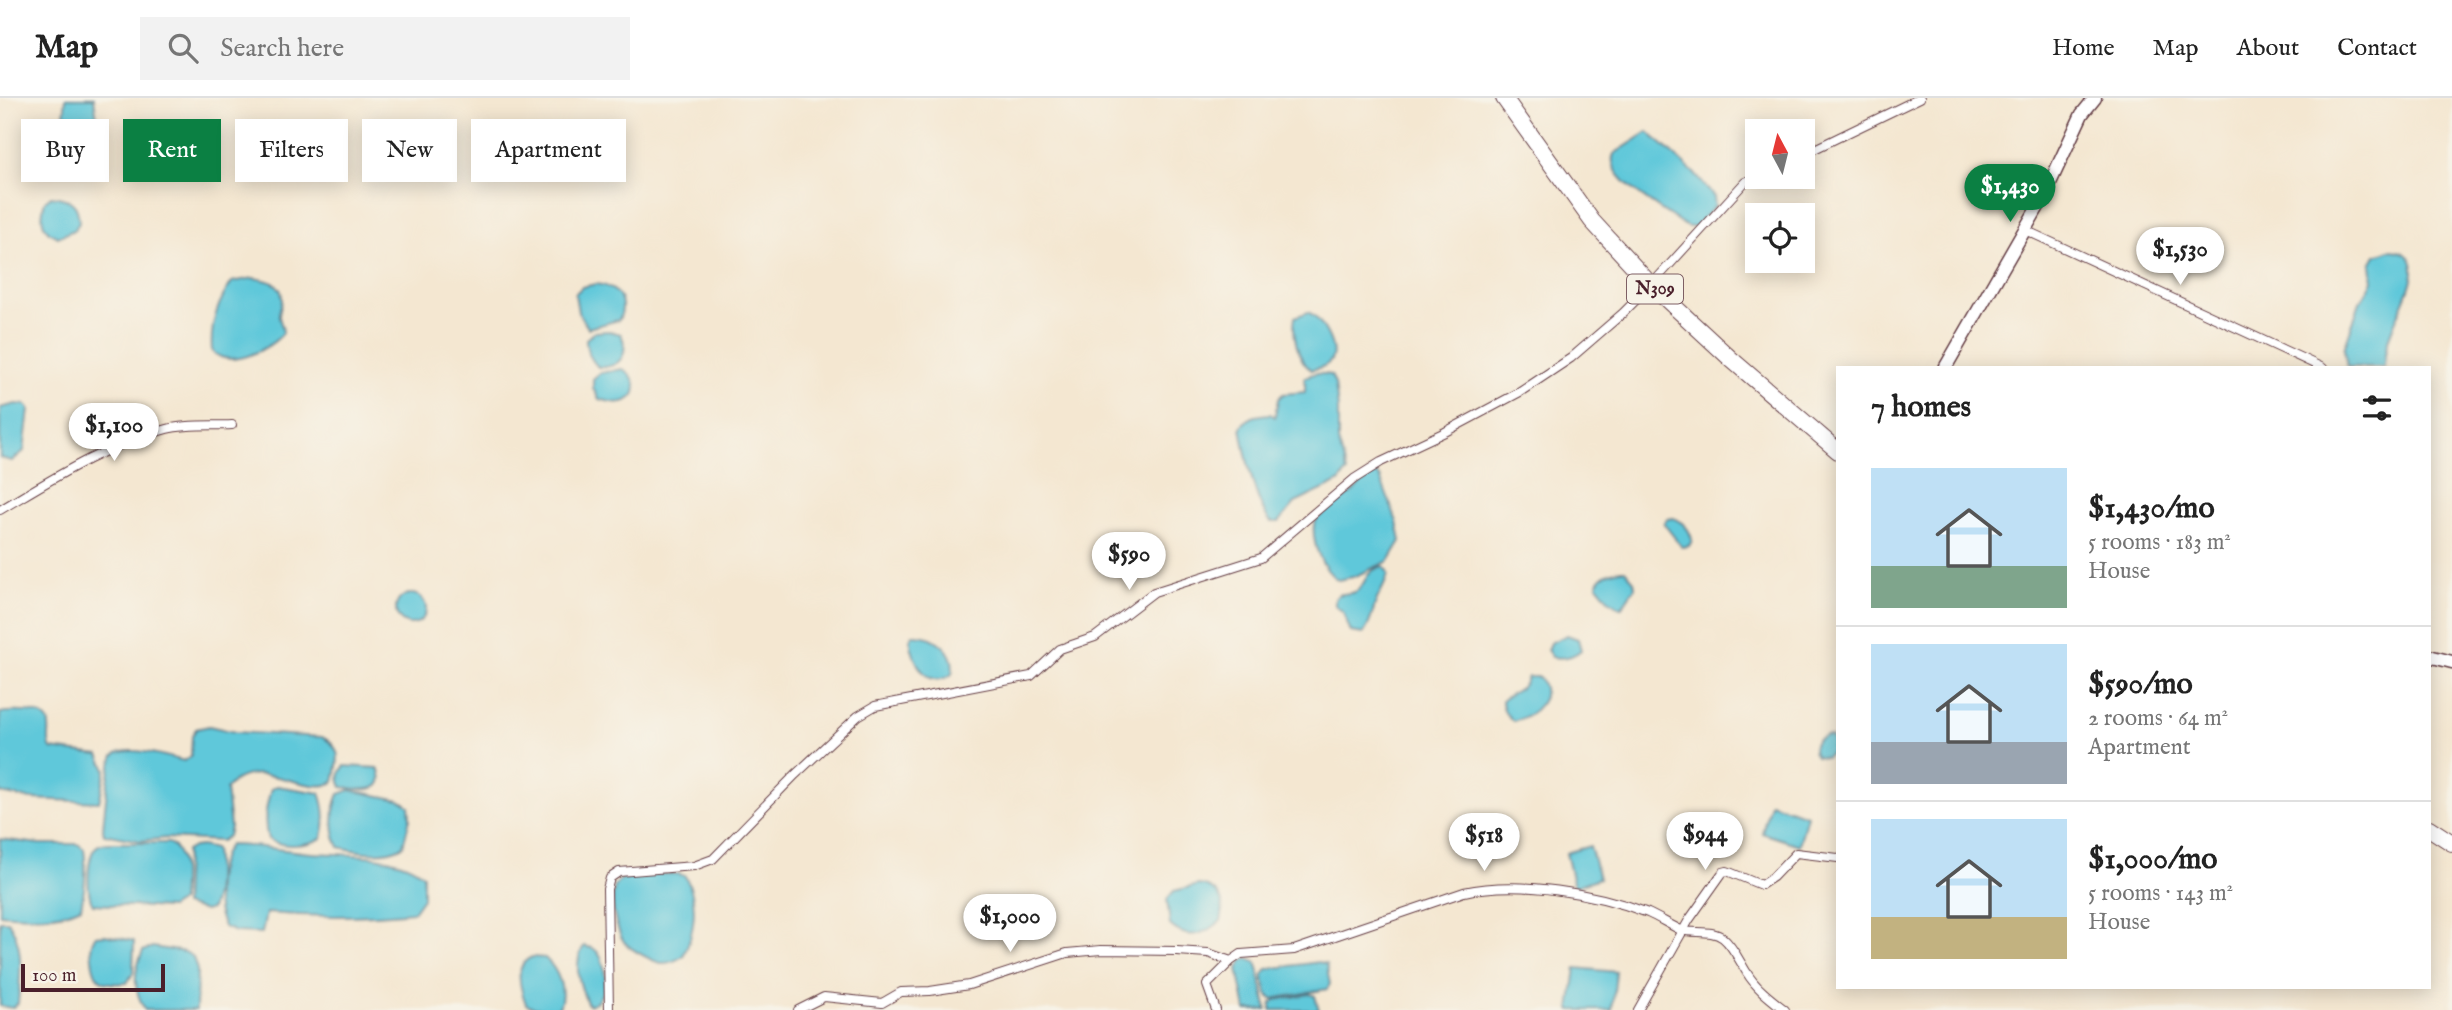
<!DOCTYPE html>
<html lang="en">
<head>
<meta charset="utf-8">
<style>
  body { margin:0; font-family:"IM FELL English",serif; background:#f2f2f2; color:#222; height:100vh; display:flex; flex-direction:column; font-size:26px; white-space:nowrap }
  * { box-sizing:border-box; margin:0 }
  p { font-size:23px; color:#767676 }
  .icon { flex:none; width:38px; height:38px; fill:none; stroke:currentColor; stroke-width:2; stroke-linecap:round; stroke-linejoin:round }
  .map { position:relative; flex:1; overflow:hidden }
  .details { position:absolute; left:1836px; top:268px; width:595px; height:623px; display:flex; flex-direction:column; background:#fff; border-radius:0px; box-shadow:0 4px 18px #0003 }
  .details>* { flex:none }
  .banner { position:absolute; left:21px; top:21px; width:665px; height:63px; display:flex; gap:14px }
  .needle { width:46px; rotate:353deg }
  .controls { position:absolute; left:1745px; top:21px; display:grid; gap:14px }
  .controls a { display:grid; place-items:center; width:70px; height:70px; border-radius:0px; background:#fff; box-shadow:0 4px 18px #0003; font-size:35px }
  .scale { position:absolute; left:21px; bottom:18px; width:144px; box-sizing:border-box; padding-left:7px; border:4px solid #4a1f2b; border-top:0; font-size:19px; line-height:24px; white-space:nowrap; color:#4a1f2b; -webkit-text-stroke:5px #f7f3e8; paint-order:stroke }
  .price { position:absolute; translate:-50% -60px; padding:0 16px; border-radius:24px; background:#fff; color:#222; font-size:23px; line-height:46px; filter:drop-shadow(0 2px 4px #0008) }
  .price::after { content:''; position:absolute; left:50%; top:42px; width:21px; height:16px; margin-left:-10px; background:inherit; clip-path:polygon(0 0,100% 0,50% 100%) }
  .price.current { background:#0b8043; color:#fff }
  ul { padding:0; list-style:none }
  li { display:flex; align-items:center; gap:21px; height:175px; padding:0 35px }
  li+li { border-top:2px solid #e0e0e0 }
  li span { display:grid; place-items:center; flex:none; width:196px; height:140px; border-radius:0px; color:#555 }
  li>.icon { margin-inline-start:auto }
  span .icon { width:84px; height:84px; fill:#fffc; stroke-width:1 }
  li b { font-size:30px }
  h2 { display:flex; justify-content:space-between; align-items:center; height:84px; padding:0 35px; font-size:30px }
  .pill { padding:0 24px; border-radius:0px; background:#fff; box-shadow:0 4px 18px #0003; font-size:24px; line-height:63px }
  .pill.current { background:#0b8043; color:#fff }
  header { display:flex; align-items:center; gap:42px; box-sizing:border-box; height:98px; padding:0 35px; background:#fff; border-bottom:2px solid #e0e0e0 }
  header strong { font-size:33px }
  nav { display:flex; gap:38px; margin-inline-start:auto; font-size:24px }
  .search { width:490px; height:63px; background:#f2f2f2; display:flex; align-items:center; gap:18px; box-sizing:border-box; padding:0 24px; border-radius:0px; color:#767676; font-size:26px }
  .map>svg:first-child { display:block }
  .water { fill:#5ec8da; stroke:#547482; stroke-width:2 }
  .lines { fill:none; stroke-linecap:round; stroke-linejoin:round }
  .street-casing { stroke:#643d44; stroke-width:10 }
  .secondary-casing { stroke:#643d44; stroke-width:15 }
  .highway-casing { stroke:#643d44; stroke-width:18 }
  .street { stroke:#fff; stroke-width:8 }
  .secondary { stroke:#fff; stroke-width:12 }
  .highway { stroke:#fff; stroke-width:16 }
  .labels { text-anchor:middle; dominant-baseline:central; stroke-width:5; stroke-linejoin:round; paint-order:stroke }
  .shield { fill:#f7f3e8; stroke:#7e5f64; stroke-width:2 }
  .shield-label { font-size:18px; font-weight:bold; fill:#4a1f2b }
</style>
</head>
<body>
<header>
<strong>Map</strong>
<div class="search"><svg class="icon" aria-label="search" viewBox="0 0 24 24"><circle cx="10" cy="10" r="6"/><path d="M15 15l6 6"/></svg>Search here</div>
<nav><a>Home</a><a>Map</a><a>About</a><a>Contact</a></nav>
</header>
<div class="map">
<svg width="2452" height="912" viewBox="0 0 2452 912">
  <rect width="100%" height="100%" fill="#f7f3e8"/>
  <filter id="ink" filterUnits="userSpaceOnUse"><feTurbulence type="fractalNoise" baseFrequency=".0143" numOctaves="2"/><feDisplacementMap in="SourceGraphic" scale="14" xChannelSelector="R" yChannelSelector="G"/><feConvolveMatrix kernelMatrix="1 2 1 2 8 2 1 2 1" color-interpolation-filters="sRGB"/></filter>
  <filter id="wash" filterUnits="userSpaceOnUse"><feTurbulence type="fractalNoise" baseFrequency=".00686" numOctaves="4" result="noise"/><feDisplacementMap in="SourceGraphic" scale="28" xChannelSelector="R" yChannelSelector="G"/><feGaussianBlur stdDeviation="1.57" result="paint"/><feColorMatrix in="noise" values="0 0 0 0 0 0 0 0 0 0 0 0 0 0 0 0 0 1.4 0 .05"/><feComposite in="paint" operator="in"/></filter>
  <g filter="url(#wash)">
    <rect width="100%" height="100%" fill="#f4e7d1"/>
    <path class="water" d="M66,0H94C96,16 101,35 94,50L86,52L74,49L66,44L62,37Z
      M1648,34L1694,75L1714,99L1715,108L1695,129H1688L1681,125C1664,113 1603,79 1614,56Z
      M51,98C70,100 79,105 79,125L74,132L58,139C41,133 40,120 45,103Z
      M2390,152C2434,153 2403,205 2394,226C2388,240 2384,255 2384,269H2347L2344,251L2360,204L2373,183L2371,166L2376,157Z
      M254,180C267,182 283,184 282,202C282,208 278,213 279,219C280,225 283,228 283,235C269,252 230,272 212,253C210,228 217,205 232,184Z
      M596,186C616,188 628,202 619,222L588,230L578,214L575,196L582,189Z
      M1308,214C1320,219 1338,249 1331,262C1327,269 1318,270 1311,272C1297,261 1292,235 1295,219Z
      M609,233L621,236C630,257 620,270 598,269C590,260 586,253 586,241L595,234Z
      M623,271C637,279 643,299 622,304C615,306 606,303 599,301L593,290V281L600,275Z
      M1316,275L1331,277L1335,286L1338,311V343L1347,374L1339,384L1295,405L1279,424H1271C1255,406 1245,354 1241,329C1248,318 1258,317 1270,316L1275,319L1278,301L1283,296L1305,294V279Z
      M16,306L26,307L29,311L24,353L12,363L0,360V310Z
      M1376,375L1380,379L1397,424L1401,443L1389,463L1353,479L1338,482C1321,471 1312,445 1314,426C1322,412 1336,406 1349,397C1359,390 1364,380 1376,375Z
      M1673,420C1683,424 1690,432 1692,442L1689,448L1682,449L1664,426L1667,421Z
      M1384,468L1388,476C1386,484 1383,490 1379,497C1372,510 1373,524 1363,536L1351,534L1343,514L1335,507V501L1338,497C1344,495 1350,496 1355,494C1368,487 1361,474 1384,468Z
      M1620,472H1625L1634,483L1635,489L1621,510L1609,502L1597,487C1600,476 1611,474 1620,472Z
      M396 511a15 15 0 1 1 30 0a15 15 0 1 1-30 0Z
      M913,537C935,536 957,553 952,576C927,594 913,563 910,541Z
      M1567,537L1578,541L1581,552C1572,560 1563,561 1552,559L1547,552L1550,545Z
      M1528,579H1539C1554,600 1534,618 1513,623C1506,617 1502,612 1502,602L1523,588Z
      M6,614C19,614 49,611 49,629C50,637 47,644 51,651L99,657L106,671L99,704L31,701L0,695V615Z
      M209,628L235,634L322,639C344,650 338,664 334,684C305,700 256,654 226,691L230,729L228,738L221,743L167,740L140,743L104,736L103,731C104,720 109,661 115,657C130,647 168,659 184,663L191,658L192,638L196,631Z
      M1826,638L1831,639L1833,644L1831,654L1826,659L1816,658L1813,653C1813,643 1818,640 1826,638Z
      M345,668L378,670C390,698 357,691 342,689C338,680 338,675 345,668Z
      M277,688L320,695C326,711 326,724 322,740C307,748 282,750 268,741C263,724 266,708 271,691Z
      M350,692L400,702L409,708L410,720L403,748C383,759 360,754 339,749C331,732 332,713 339,696Z
      M1770,705L1807,717L1799,747L1762,735Z
      M0,741L39,746H78L84,751C87,771 85,790 81,809C58,821 25,818 0,816Z
      M113,745H169C187,755 182,785 181,803L170,810L93,806C86,796 87,758 96,749C100,745 107,745 113,745Z
      M229,747C257,747 284,753 312,755C343,757 400,755 423,777V800L413,814C364,819 315,819 266,815L262,835L236,834L224,829C213,806 214,768 229,747Z
      M201,748L215,751C217,770 218,794 211,811L205,813L184,807L186,753L193,749Z
      M1590,748L1599,780L1574,789L1566,755Z
      M678,776L685,778C699,802 695,834 683,858C677,862 671,865 663,865C657,866 630,851 625,845C616,834 606,794 619,783C633,772 661,777 678,776Z
      M1199,787C1219,790 1226,803 1221,823C1204,837 1187,843 1170,827L1167,801L1174,793Z
      M0,823H8C25,847 20,877 18,905L12,910L0,908Z
      M105,837L134,843L133,875L127,885C104,887 94,885 92,860C91,850 90,847 95,838Z
      M584,848C587,849 592,850 594,851C609,861 610,904 588,907C580,889 572,866 584,848Z
      M152,849L185,854L193,859L197,872L196,912H145C133,891 133,874 143,853Z
      M532,859L545,860C559,873 566,892 559,910C548,912 536,912 526,906C520,890 513,867 532,859Z
      M1248,860L1257,865L1267,912H1246L1238,871L1243,862Z
      M1319,864L1326,866L1330,886L1327,891L1272,901L1267,896L1263,877L1267,871Z
      M1576,870L1616,874L1612,912H1570Z
      M1310,896L1315,898L1319,912H1271V906L1275,902Z"/>
  </g>
  <g filter="url(#ink)">
    <g class="lines">
      <g class="street-casing">
        <path id="street" d="M1802,57L1920,0
          M2025,132L2323,270
          M0,412C54,380 105,347 167,331C187,326 211,328 232,327
          M609,912L607,791L610,780L619,774L694,768L713,761L795,677L858,618L875,608L1031,578L1060,551L1095,539L1154,494L1261,460L1354,381L1381,364L1445,334L1520,294L1571,260L1623,215L1651,187L1745,84L1757,79
          M798,912L824,899L882,905L901,894L930,893L969,887L1067,855L1101,852L1177,853L1208,855L1231,863
          M1216,912L1207,887L1231,863L1241,856L1294,852L1464,794C1518,782 1597,795 1648,815C1659,820 1670,827 1681,832C1694,836 1712,831 1723,840C1733,848 1740,864 1747,875C1756,890 1771,901 1785,912
          M1638,912L1689,822L1723,774L1727,773L1761,787L1773,779L1796,755L1838,760"/>
      </g>
      <g class="secondary-casing">
        <path id="secondary" d="M1945,270L2043,100L2082,16L2095,0
          M2429,558L2452,564"/>
      </g>
      <g class="highway-casing">
        <path id="highway" d="M1504,0L1592,123L1651,187L1732,262L1838,353
          M2429,730L2452,745"/>
      </g>
      <use href="#street" class="street"/>
      <use href="#secondary" class="secondary"/>
      <use href="#highway" class="highway"/>
    </g>
  </g>
  <g class="labels">
    <rect class="shield" x="1627" y="176.5" width="56" height="29" rx="5"/>
    <g class="shield-label">
      <text x="1655" y="191">N309</text>
    </g>
  </g>
</svg>
<div class="controls">
<a><svg class="needle" viewBox="-14 -14 28 28"><path d="M0-13l5 13h-10z" fill="#e53935"/><path d="M0 13l5-13h-10z" fill="#767676"/></svg></a>
<a><svg class="icon" aria-label="locate" viewBox="0 0 24 24"><circle cx="12" cy="12" r="6"/><path d="M12 2v4M12 18v4M2 12h4M18 12h4"/></svg></a>
</div>
<div class="scale">100 m</div>
<b class="price current" style="left:2010px;top:126px">$1,430</b>
<b class="price" style="left:2180px;top:189px">$1,530</b>
<b class="price" style="left:114px;top:365px">$1,100</b>
<b class="price" style="left:1129px;top:494px">$590</b>
<b class="price" style="left:1705px;top:774px">$944</b>
<b class="price" style="left:1484px;top:775px">$518</b>
<b class="price" style="left:1010px;top:856px">$1,000</b>
<div class="banner">
<a class="pill">Buy</a>
<a class="pill current">Rent</a>
<a class="pill">Filters</a>
<a class="pill">New</a>
<a class="pill">Apartment</a>
</div>
<section class="details">
<h2>7 homes<svg class="icon" aria-label="filters" viewBox="0 0 24 24"><path d="M4 7h16M4 17h16"/><circle cx="9" cy="7" r="2"/><circle cx="15" cy="17" r="2"/></svg></h2>
<ul>
<li><span style="background:linear-gradient(#bfe0f5 70%,#7fa58c 0)"><svg class="icon" aria-label="home" viewBox="0 0 24 24"><path d="M3 11l9-7 9 7M6 9v11h12V9"/></svg></span><div><b>$1,430/mo</b><p>5 rooms · 183 m²</p><p>House</p></div></li>
<li><span style="background:linear-gradient(#bfe0f5 70%,#9aa5b1 0)"><svg class="icon" aria-label="home" viewBox="0 0 24 24"><path d="M3 11l9-7 9 7M6 9v11h12V9"/></svg></span><div><b>$590/mo</b><p>2 rooms · 64 m²</p><p>Apartment</p></div></li>
<li><span style="background:linear-gradient(#bfe0f5 70%,#c2b280 0)"><svg class="icon" aria-label="home" viewBox="0 0 24 24"><path d="M3 11l9-7 9 7M6 9v11h12V9"/></svg></span><div><b>$1,000/mo</b><p>5 rooms · 143 m²</p><p>House</p></div></li>
</ul>
</section>
</div>
</body>
</html>
